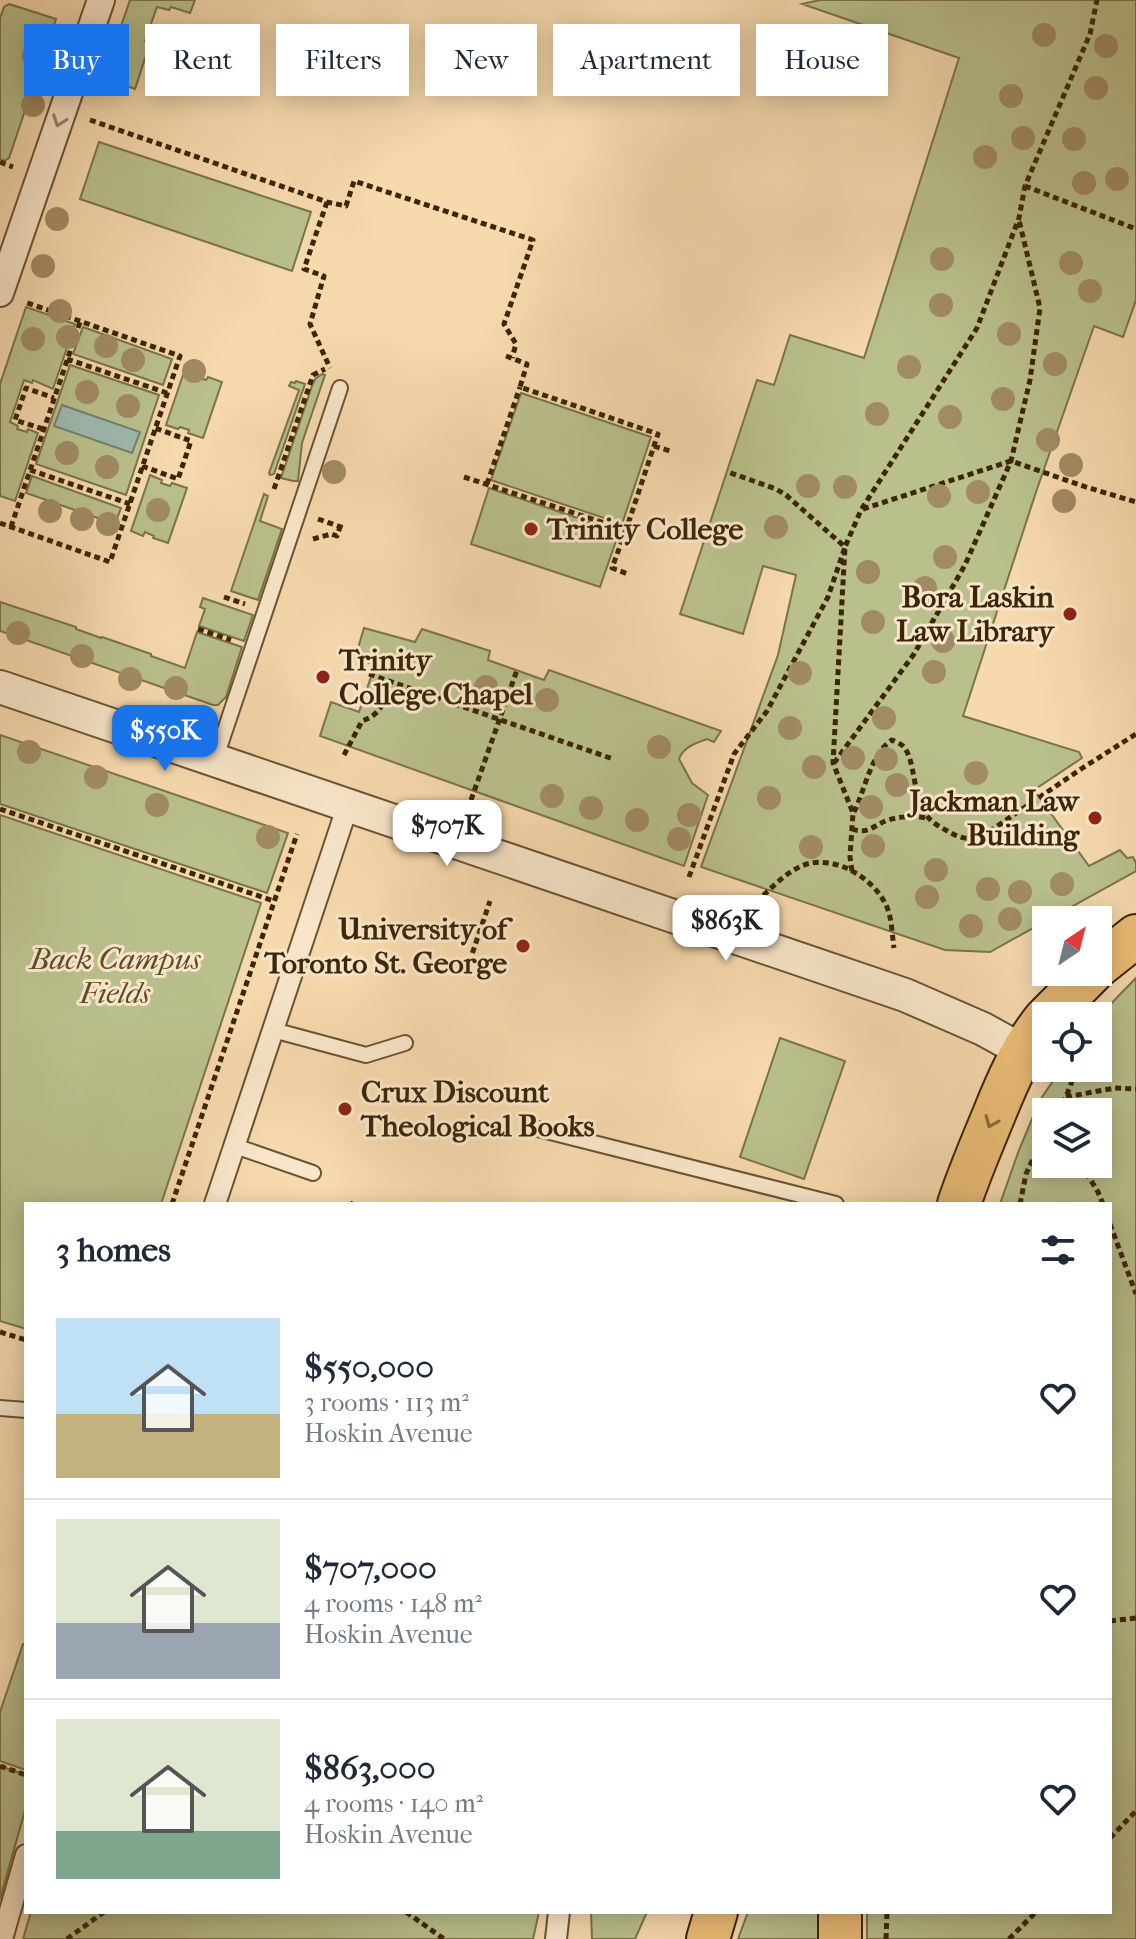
<!DOCTYPE html>
<html lang="en">
<head>
<meta charset="utf-8">
<style>
  body { margin:0; font-family:"IM FELL French Canon",serif; background:#f2f2f3; color:#1f2937; height:100vh; display:flex; flex-direction:column; font-size:30px; white-space:nowrap }
  * { box-sizing:border-box; margin:0 }
  p { font-size:26px; color:#747a83 }
  .icon { flex:none; width:44px; height:44px; fill:none; stroke:currentColor; stroke-width:2; stroke-linecap:round; stroke-linejoin:round }
  .map { position:relative; flex:1; overflow:hidden }
  .drawer { position:absolute; left:24px; top:1202px; width:1088px; height:712px; display:flex; flex-direction:column; background:#fff; border-radius:0px; box-shadow:0 4px 20px #0003 }
  .drawer>* { flex:none }
  .banner { position:absolute; left:24px; top:24px; width:1088px; height:72px; display:flex; gap:16px }
  .needle { width:52px; rotate:35deg }
  .buttons { position:absolute; left:1032px; top:906px; display:grid; gap:16px }
  .buttons a { display:grid; place-items:center; width:80px; height:80px; border-radius:0px; background:#fff; box-shadow:0 4px 20px #0003; font-size:40px }
  .price { position:absolute; translate:-50% -68px; padding:0 18px; border-radius:16px; background:#fff; color:#222; font-size:26px; line-height:52px; filter:drop-shadow(0 2px 4px #0008) }
  .price::after { content:''; position:absolute; left:50%; top:48px; width:24px; height:18px; margin-left:-12px; background:inherit; clip-path:polygon(0 0,100% 0,50% 100%) }
  .price.active { background:#1a73e8; color:#fff }
  ul { padding:0; list-style:none }
  li { display:flex; align-items:center; gap:24px; height:200px; padding:0 32px }
  li+li { border-top:2px solid #e0e1e3 }
  li span { display:grid; place-items:center; flex:none; width:224px; height:160px; border-radius:0px; color:#555 }
  li>.icon { margin-inline-start:auto }
  span .icon { width:96px; height:96px; fill:#fffc; stroke-width:1 }
  li b { font-size:34px }
  h2 { display:flex; justify-content:space-between; align-items:center; height:96px; padding:0 32px; font-size:34px }
  .tag { padding:0 28px; border-radius:0px; background:#fff; box-shadow:0 4px 20px #0003; font-size:28px; line-height:72px }
  .tag.active { background:#1a73e8; color:#fff }
  .map>svg:first-child { display:block }
  .green { fill:#b9c08c; stroke:#7a734b; stroke-width:2; fill-rule:evenodd }
  .water { fill:#9dbaaf; stroke:#767f6d; stroke-width:2 }
  .lines { fill:none; stroke-linecap:round; stroke-linejoin:round }
  .service-casing { stroke:#6a5333; stroke-width:18 }
  .pedestrian-casing { stroke:#6a5333; stroke-width:24 }
  .minor-casing { stroke:#6a5333; stroke-width:30 }
  .tertiary-casing { stroke:#6a5333; stroke-width:36 }
  .primary-casing { stroke:#3c260a; stroke-width:46 }
  .path { stroke:#3c260a; stroke-width:5; stroke-dasharray:6 4; stroke-linecap:butt }
  .service { stroke:#f9e6ca; stroke-width:14 }
  .pedestrian { stroke:#f9e6ca; stroke-width:20 }
  .minor { stroke:#f9e6ca; stroke-width:26 }
  .tertiary { stroke:#f9e6ca; stroke-width:32 }
  .primary { stroke:#ebbc76; stroke-width:42 }
  .tree { fill:#a18b65 }
  .oneway { stroke:#9a866a }
  .oneway2 { stroke:#8b6a3b }
  .poi-dot { fill:#8f2418; stroke:#f9e6ca; stroke-width:3 }
  .labels { text-anchor:middle; dominant-baseline:central; stroke-width:6; stroke-linejoin:round; paint-order:stroke }
  .poi-label { font-size:30px; font-weight:bold; fill:#3c260a; stroke:#f9e6ca; text-anchor:start }
  .park-label { font-size:30px; font-style:italic; fill:#5b4c2a; stroke:#f9e6ca }
</style>
</head>
<body>
<div class="map">
<svg width="1136" height="1939" viewBox="0 0 1136 1939">
  <rect width="100%" height="100%" fill="#f6d9ad"/>
  <filter id="stains"><feTurbulence type="fractalNoise" baseFrequency=".0025" numOctaves="4"/><feColorMatrix values="0 0 0 0 .2 0 0 0 0 .09 0 0 0 0 .02 0 0 0 .5 -.17"/></filter>
  <radialGradient id="worn" r=".72"><stop offset=".6" stop-color="#630" stop-opacity="0"/><stop offset="1" stop-color="#630" stop-opacity=".3"/></radialGradient>
  <path class="green" d="M130,0H195L190,13L171,7L169,10L157,7L145,41L150,43L135,89L103,78Z
    M820,0H1136V300L1123,337L1094,326L1036,492L963,716L1079,752L1082,758L1034,790L1089,866L1120,850L1127,858L1133,857L1136,863V871L990,952L945,950L701,867L778,655L796,575L763,566L743,634L680,614L757,380L774,385L790,335L864,358L959,58L802,4Z
    M9,4L56,19L9,158L4,161L0,159V18L4,7Z
    M99,142L311,212L292,271L80,199Z
    M26,307L75,324L53,389L33,380L32,383L24,380L10,422L18,426L17,429L27,432L28,429L38,433L15,501L0,496V384Z
    M83,327L172,359L163,385L73,354Z
    M70,365L159,395L126,495L36,464Z
    M185,369L197,374V377L206,380L208,377L222,382L203,438L188,433L189,430L180,427L178,429L166,425Z
    M322,374L325,375L302,443L298,481H293L281,478L312,386L315,379Z
    M296,381L305,384L274,474L270,475L269,473L299,390L289,386L291,382L295,383Z
    M521,393L651,437L622,524L491,480Z
    M150,475L162,480L161,483L170,486L172,483L187,488L168,543L153,538L154,536L145,532L143,536L131,531Z
    M32,476L121,508L115,524L26,493Z
    M489,488L619,532L600,587L471,544Z
    M264,494L268,496L260,521L282,529L258,600L231,591Z
    M203,598L253,615L244,641L199,626L205,609L200,607Z
    M0,602L76,627V629L101,638L102,637L151,654V656L185,668L197,632L242,647L226,697L218,705H213L0,631Z
    M364,628L415,642L422,629L490,651L488,660L544,680L549,670L721,731L714,742L707,739C696,743 683,747 679,759L692,783L708,795L684,866L320,736L331,702L359,712L375,665L355,658Z
    M0,735L288,833L267,893L0,804Z
    M0,815L261,903L161,1204H26V1329L0,1321Z
    M1136,978V1939H867V1912H1110V1204H1000L1019,1150L1040,1100L1062,1068H1098V1017ZM1046,1112H1098V1164H1046Z
    M780,1038L845,1061L804,1179L740,1157Z
    M23,1644L26,1645V1770L0,1761V1712Z
    M0,1766L26,1775V1807L0,1899Z
    M31,1912H539L533,1939H23Z
    M591,1912H647L635,1939H592Z
    M748,1912H829V1939H738Z"/>
  <path class="water" d="M62,405L140,432L132,453L54,426Z"/>
  <g class="lines">
    <g class="service-casing">
      <path id="service" d="M215,760L340,388
        M273,1030L366,1055L405,1043
        M538,1129L836,1204
        M235,1146L313,1173
        M0,1408L26,1410"/>
    </g>
    <g class="pedestrian-casing">
      <path id="pedestrian" d="M215,1204L348,805
        M2,1939L26,1855
        M556,1939L559,1912"/>
    </g>
    <g class="minor-casing">
      <path id="minor" d="M0,293L101,0"/>
    </g>
    <g class="tertiary-casing">
      <path id="tertiary" d="M0,687L905,995L983,1029L1023,1051"/>
    </g>
    <g class="primary-casing">
      <path id="primary" d="M1098,966L1136,936
        M1048,1016L1092,972
        M959,1204C969,1174 981,1146 993,1117C1007,1082 1022,1047 1046,1018
        M840,1912V1939
        M708,1939L716,1912"/>
    </g>
    <path class="path" d="M90,120L327,202L346,206L354,181L533,240L504,324L516,344L512,358
      M0,162L13,167
      M1025,186L1136,229
      M327,202L304,269L324,276L310,324L330,368
      M506,356L527,364L520,387L658,434L626,530
      M67,359L167,393
      M43,429L15,420L26,388L54,398
      M654,446L670,451
      M142,466L178,479L191,441L155,428
      M30,470L130,504
      M464,477L626,530L612,568L628,574
      M487,484L520,387
      M274,489L313,375L325,369
      M863,509L1011,461L1086,487L1136,502
      M318,519L344,528
      M0,523L110,562L180,356L25,302
      M11,527L80,322
      M313,539L331,534L337,536L340,527
      M224,597L245,604
      M198,629L231,640
      M369,674L613,759
      M344,755L362,721C383,714 384,700 391,681
      M834,763L914,654L965,565L1011,461L1030,380L1040,308L1019,220
      M471,800L517,670
      M0,809L274,901
      M854,812C865,790 871,753 892,740C895,741 901,744 903,746C916,759 912,798 927,816C933,824 944,829 953,834C969,842 978,838 993,829L1081,769L1136,734
      M852,829C868,835 874,825 888,820C901,816 914,816 927,818
      M852,871L850,857L853,813L833,763L845,547L861,510L977,328L1019,218L1025,186L1090,34L1097,0
      M689,877L734,754L767,711L828,597L845,547L786,495L776,489L728,472
      M756,902C771,889 787,870 807,864C837,856 873,878 886,905C892,917 892,935 894,948
      M466,972L490,901
      M1066,1097L1115,1088L1136,1089
      M1057,1112L1066,1097L1077,1068
      M1081,1164L1098,1192L1103,1204
      M350,1203L352,1204
      M172,1204L297,834
      M1020,1204L1026,1174L1046,1130
      M1110,1224L1136,1294
      M0,1332L26,1340
      M1110,1621L1136,1618
      M0,1766L26,1775
      M1110,1838L1136,1811
      M406,1912L444,1939
      M67,1939L104,1912
      M886,1939L887,1912
      M1009,1939L1036,1912"/>
    <use href="#service" class="service"/>
    <use href="#pedestrian" class="pedestrian"/>
    <use href="#minor" class="minor"/>
    <use href="#tertiary" class="tertiary"/>
    <use href="#primary" class="primary"/>
  </g>
  <g class="tree">
    <circle cx="1044" cy="35" r="12"/>
    <circle cx="1106" cy="46" r="12"/>
    <circle cx="34" cy="56" r="12"/>
    <circle cx="104" cy="76" r="12"/>
    <circle cx="1096" cy="88" r="12"/>
    <circle cx="1011" cy="96" r="12"/>
    <circle cx="33" cy="105" r="12"/>
    <circle cx="1023" cy="138" r="12"/>
    <circle cx="1074" cy="139" r="12"/>
    <circle cx="985" cy="157" r="12"/>
    <circle cx="1117" cy="179" r="12"/>
    <circle cx="1084" cy="183" r="12"/>
    <circle cx="57" cy="219" r="12"/>
    <circle cx="942" cy="259" r="12"/>
    <circle cx="1071" cy="263" r="12"/>
    <circle cx="43" cy="266" r="12"/>
    <circle cx="1090" cy="291" r="12"/>
    <circle cx="941" cy="305" r="12"/>
    <circle cx="60" cy="311" r="12"/>
    <circle cx="1009" cy="334" r="12"/>
    <circle cx="68" cy="337" r="12"/>
    <circle cx="33" cy="339" r="12"/>
    <circle cx="106" cy="346" r="12"/>
    <circle cx="133" cy="360" r="12"/>
    <circle cx="1055" cy="364" r="12"/>
    <circle cx="909" cy="367" r="12"/>
    <circle cx="194" cy="371" r="12"/>
    <circle cx="87" cy="392" r="12"/>
    <circle cx="1003" cy="399" r="12"/>
    <circle cx="128" cy="406" r="12"/>
    <circle cx="877" cy="414" r="12"/>
    <circle cx="950" cy="417" r="12"/>
    <circle cx="1048" cy="440" r="12"/>
    <circle cx="67" cy="453" r="12"/>
    <circle cx="1071" cy="465" r="12"/>
    <circle cx="107" cy="467" r="12"/>
    <circle cx="334" cy="472" r="12"/>
    <circle cx="808" cy="486" r="12"/>
    <circle cx="845" cy="487" r="12"/>
    <circle cx="978" cy="492" r="12"/>
    <circle cx="939" cy="496" r="12"/>
    <circle cx="1064" cy="501" r="12"/>
    <circle cx="158" cy="510" r="12"/>
    <circle cx="50" cy="511" r="12"/>
    <circle cx="82" cy="519" r="12"/>
    <circle cx="108" cy="524" r="12"/>
    <circle cx="776" cy="527" r="12"/>
    <circle cx="945" cy="557" r="12"/>
    <circle cx="868" cy="572" r="12"/>
    <circle cx="925" cy="588" r="12"/>
    <circle cx="873" cy="622" r="12"/>
    <circle cx="18" cy="633" r="12"/>
    <circle cx="943" cy="641" r="12"/>
    <circle cx="82" cy="656" r="12"/>
    <circle cx="934" cy="672" r="12"/>
    <circle cx="800" cy="673" r="12"/>
    <circle cx="130" cy="679" r="12"/>
    <circle cx="486" cy="687" r="12"/>
    <circle cx="176" cy="688" r="12"/>
    <circle cx="547" cy="700" r="12"/>
    <circle cx="884" cy="718" r="12"/>
    <circle cx="790" cy="728" r="12"/>
    <circle cx="659" cy="747" r="12"/>
    <circle cx="29" cy="752" r="12"/>
    <circle cx="853" cy="758" r="12"/>
    <circle cx="886" cy="759" r="12"/>
    <circle cx="814" cy="767" r="12"/>
    <circle cx="976" cy="773" r="12"/>
    <circle cx="96" cy="777" r="12"/>
    <circle cx="897" cy="785" r="12"/>
    <circle cx="552" cy="796" r="12"/>
    <circle cx="769" cy="798" r="12"/>
    <circle cx="157" cy="805" r="12"/>
    <circle cx="871" cy="807" r="12"/>
    <circle cx="591" cy="808" r="12"/>
    <circle cx="689" cy="815" r="12"/>
    <circle cx="637" cy="820" r="12"/>
    <circle cx="268" cy="837" r="12"/>
    <circle cx="1012" cy="837" r="12"/>
    <circle cx="679" cy="839" r="12"/>
    <circle cx="873" cy="846" r="12"/>
    <circle cx="811" cy="847" r="12"/>
    <circle cx="936" cy="870" r="12"/>
    <circle cx="1062" cy="884" r="12"/>
    <circle cx="988" cy="889" r="12"/>
    <circle cx="1020" cy="892" r="12"/>
    <circle cx="927" cy="897" r="12"/>
    <circle cx="1010" cy="919" r="12"/>
    <circle cx="971" cy="926" r="12"/>
  </g>
  <defs><path id="oneway-chevron" d="M-2-3.5L2.5 0L-2 3.5" fill="none" stroke-width="1.6" stroke-linecap="round" stroke-linejoin="round" transform="scale(2)"/></defs>
  <use class="oneway" href="#oneway-chevron" transform="translate(59 121) rotate(109)"/>
  <use class="oneway2" href="#oneway-chevron" transform="translate(991 1122) rotate(113)"/>
  <g class="poi-dot">
    <circle cx="531" cy="529" r="8"/>
    <circle cx="1070" cy="614" r="8"/>
    <circle cx="323" cy="677" r="8"/>
    <circle cx="1095" cy="818" r="8"/>
    <circle cx="523" cy="946" r="8"/>
    <circle cx="345" cy="1109" r="8"/>
  </g>
  <g class="labels">
    <g class="poi-label">
      <text x="547" y="529">Trinity College</text>
      <text x="1054" y="597" text-anchor="end">Bora Laskin<tspan x="1054" dy="34">Law Library</tspan></text>
      <text x="339" y="660">Trinity<tspan x="339" dy="34">College Chapel</tspan></text>
      <text x="1079" y="801" text-anchor="end">Jackman Law<tspan x="1079" dy="34">Building</tspan></text>
      <text x="507" y="929" text-anchor="end">University of<tspan x="507" dy="34">Toronto St. George</tspan></text>
      <text x="361" y="1092">Crux Discount<tspan x="361" dy="34">Theological Books</tspan></text>
    </g>
    <g class="park-label">
      <text x="115" y="959">Back Campus<tspan x="115" dy="34">Fields</tspan></text>
    </g>
  </g>
  <rect width="100%" height="100%" filter="url(#stains)"/>
  <rect width="100%" height="100%" fill="url(#worn)"/>
</svg>
<div class="buttons">
<a><svg class="needle" viewBox="-14 -14 28 28"><path d="M0-13l5 13h-10z" fill="#e53935"/><path d="M0 13l5-13h-10z" fill="#747a83"/></svg></a>
<a><svg class="icon" aria-label="locate" viewBox="0 0 24 24"><circle cx="12" cy="12" r="6"/><path d="M12 2v4M12 18v4M2 12h4M18 12h4"/></svg></a>
<a><svg class="icon" aria-label="layers" viewBox="0 0 24 24"><path d="M12 4l9 5-9 5-9-5zM3 14l9 5 9-5"/></svg></a>
</div>
<b class="price active" style="left:165px;top:773px">$550K</b>
<b class="price" style="left:447px;top:868px">$707K</b>
<b class="price" style="left:726px;top:963px">$863K</b>
<div class="banner">
<a class="tag active">Buy</a>
<a class="tag">Rent</a>
<a class="tag">Filters</a>
<a class="tag">New</a>
<a class="tag">Apartment</a>
<a class="tag">House</a>
</div>
<section class="drawer">
<h2>3 homes<svg class="icon" aria-label="filters" viewBox="0 0 24 24"><path d="M4 7h16M4 17h16"/><circle cx="9" cy="7" r="2"/><circle cx="15" cy="17" r="2"/></svg></h2>
<ul>
<li><span style="background:linear-gradient(#bfe0f5 60%,#c2b280 0)"><svg class="icon" aria-label="home" viewBox="0 0 24 24"><path d="M3 11l9-7 9 7M6 9v11h12V9"/></svg></span><div><b>$550,000</b><p>3 rooms · 113 m²</p><p>Hoskin Avenue</p></div><svg class="icon" aria-label="heart" viewBox="0 0 24 24"><path d="M12 20l-8-8c-3-5 5-10 8-4 3-6 11-1 8 4z"/></svg></li>
<li><span style="background:linear-gradient(#dfe7d0 65%,#9aa5b1 0)"><svg class="icon" aria-label="home" viewBox="0 0 24 24"><path d="M3 11l9-7 9 7M6 9v11h12V9"/></svg></span><div><b>$707,000</b><p>4 rooms · 148 m²</p><p>Hoskin Avenue</p></div><svg class="icon" aria-label="heart" viewBox="0 0 24 24"><path d="M12 20l-8-8c-3-5 5-10 8-4 3-6 11-1 8 4z"/></svg></li>
<li><span style="background:linear-gradient(#dfe7d0 70%,#7fa58c 0)"><svg class="icon" aria-label="home" viewBox="0 0 24 24"><path d="M3 11l9-7 9 7M6 9v11h12V9"/></svg></span><div><b>$863,000</b><p>4 rooms · 140 m²</p><p>Hoskin Avenue</p></div><svg class="icon" aria-label="heart" viewBox="0 0 24 24"><path d="M12 20l-8-8c-3-5 5-10 8-4 3-6 11-1 8 4z"/></svg></li>
</ul>
</section>
</div>
</body>
</html>
